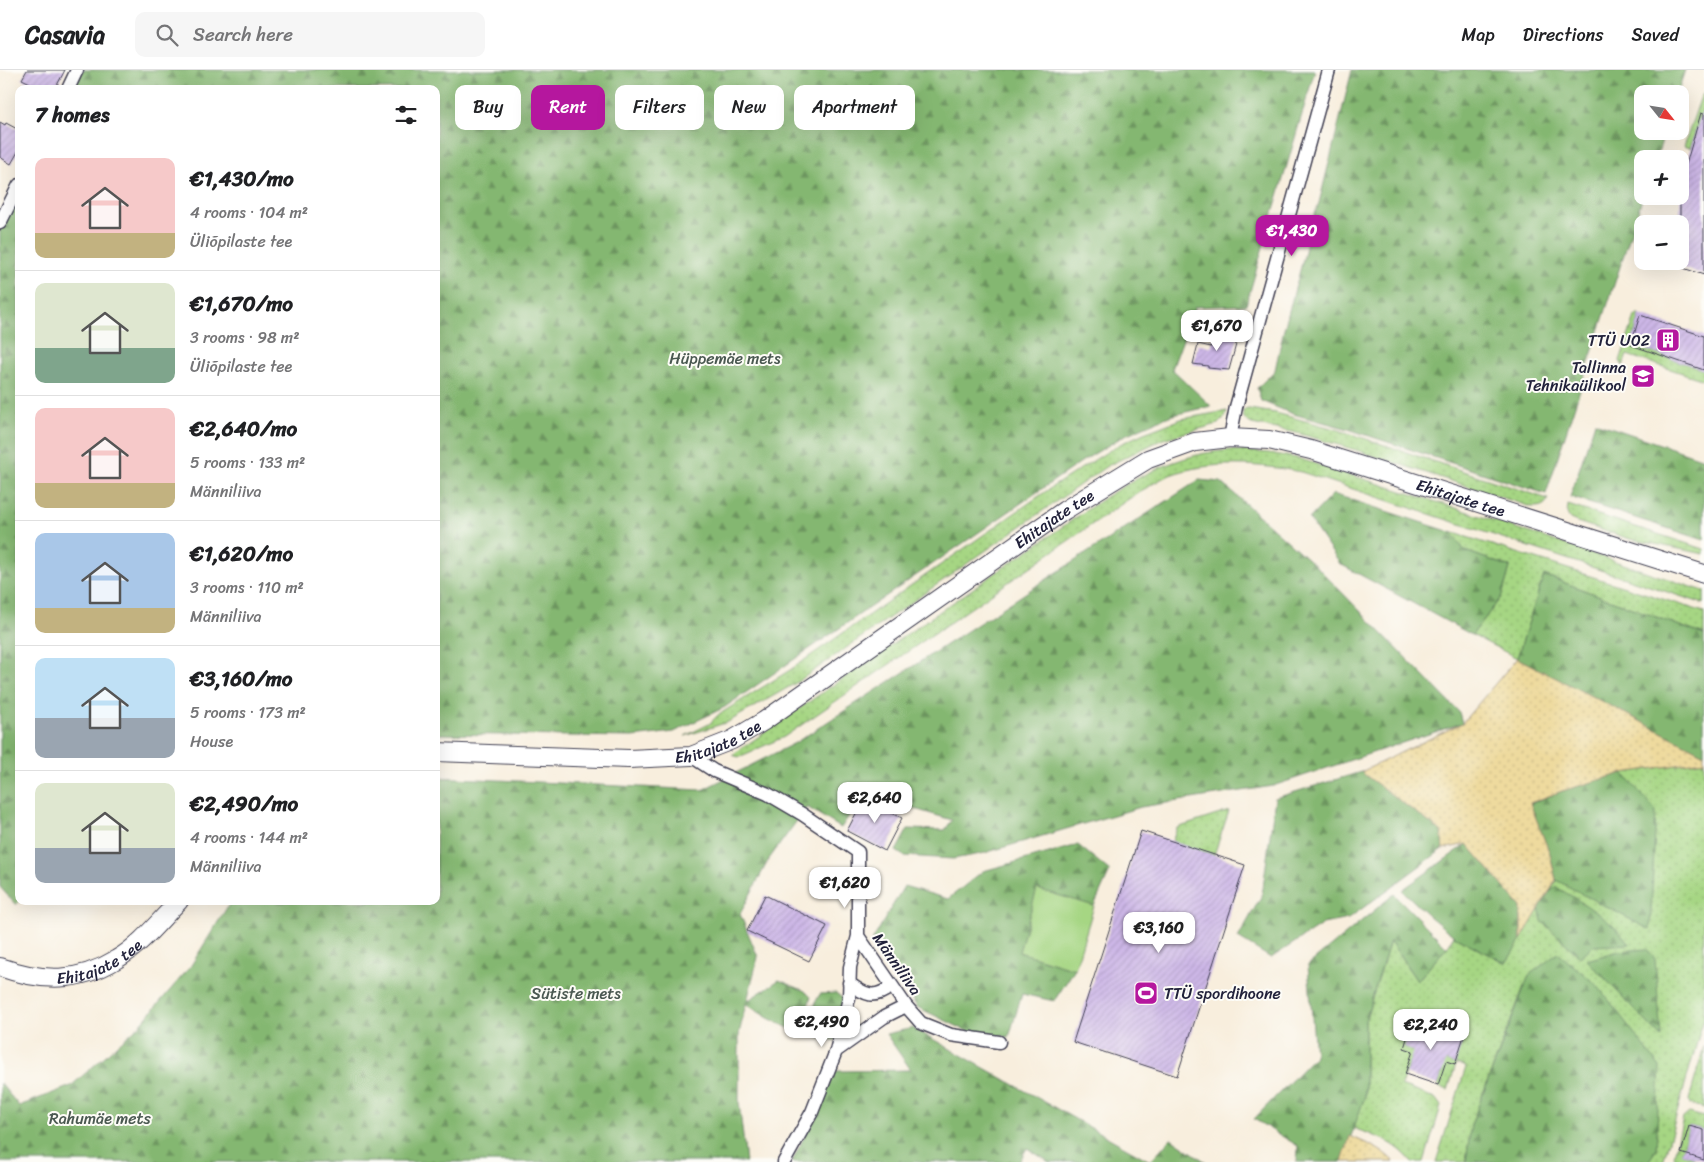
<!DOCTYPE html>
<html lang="en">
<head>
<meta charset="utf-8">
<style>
  body { margin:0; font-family:Sriracha,sans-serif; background:#f6f6f6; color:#202124; height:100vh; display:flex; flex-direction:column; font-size:19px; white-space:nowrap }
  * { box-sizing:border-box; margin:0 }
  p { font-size:16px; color:#757577 }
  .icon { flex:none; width:28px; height:28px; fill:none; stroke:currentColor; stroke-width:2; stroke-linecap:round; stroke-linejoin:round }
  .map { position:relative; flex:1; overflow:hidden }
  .drawer { position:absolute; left:15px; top:15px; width:425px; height:820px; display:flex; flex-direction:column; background:#fff; border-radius:10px; box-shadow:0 5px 20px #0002 }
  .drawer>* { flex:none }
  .banner { position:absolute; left:455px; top:15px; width:475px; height:45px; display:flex; gap:10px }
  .needle { width:32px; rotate:120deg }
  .tools { position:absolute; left:1634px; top:15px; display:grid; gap:10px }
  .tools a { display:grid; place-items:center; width:55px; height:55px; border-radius:10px; background:#fff; box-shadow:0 5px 20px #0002; font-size:25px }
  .price { position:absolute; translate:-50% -42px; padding:0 11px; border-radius:10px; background:#fff; color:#222; font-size:16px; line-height:32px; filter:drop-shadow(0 1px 2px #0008) }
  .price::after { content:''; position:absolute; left:50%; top:30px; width:15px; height:11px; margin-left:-8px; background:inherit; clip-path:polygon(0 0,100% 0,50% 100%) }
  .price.current { background:#b5179e; color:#fff }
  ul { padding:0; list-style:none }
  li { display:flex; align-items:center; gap:15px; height:125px; padding:0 20px }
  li+li { border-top:1px solid #e0e0e0 }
  li span { display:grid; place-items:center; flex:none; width:140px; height:100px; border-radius:10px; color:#555 }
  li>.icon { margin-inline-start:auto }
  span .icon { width:60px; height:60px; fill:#fffc; stroke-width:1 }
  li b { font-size:21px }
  h2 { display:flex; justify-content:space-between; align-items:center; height:60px; padding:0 20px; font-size:21px }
  .tag { padding:0 18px; border-radius:10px; background:#fff; box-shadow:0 5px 20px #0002; font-size:18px; line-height:45px }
  .tag.current { background:#b5179e; color:#fff }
  header { display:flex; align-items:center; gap:30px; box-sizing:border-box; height:70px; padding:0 25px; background:#fff; border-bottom:1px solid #e0e0e0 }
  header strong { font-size:24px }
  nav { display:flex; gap:28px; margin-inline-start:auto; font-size:18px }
  .search { width:350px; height:45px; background:#f6f6f6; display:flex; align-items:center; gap:12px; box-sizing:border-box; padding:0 18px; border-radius:10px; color:#757577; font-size:19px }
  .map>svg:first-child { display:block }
  .grass { fill:url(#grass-dots); stroke:#647c5f }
  .forest { fill:url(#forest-firs); stroke:#536c56 }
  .sand { fill:url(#sand-dots); stroke:#887e6c }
  .garden { fill:#a6d683; stroke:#647c5f }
  .building { fill:url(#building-hatch) }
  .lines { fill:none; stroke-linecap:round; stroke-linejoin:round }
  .minor-casing { stroke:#424153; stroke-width:15 }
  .secondary-casing { stroke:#424153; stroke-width:20 }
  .minor { stroke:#fff; stroke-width:12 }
  .secondary { stroke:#fff; stroke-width:18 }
  .labels { text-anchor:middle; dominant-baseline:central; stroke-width:4; stroke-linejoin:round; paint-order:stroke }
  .poi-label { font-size:16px; fill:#22223b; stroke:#fdfcf7; text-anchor:end }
  .park-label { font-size:16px; fill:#4a5851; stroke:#fdfcf7 }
  .street-label { font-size:16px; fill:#22223b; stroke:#fdfcf7 }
</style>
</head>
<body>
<header>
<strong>Casavia</strong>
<div class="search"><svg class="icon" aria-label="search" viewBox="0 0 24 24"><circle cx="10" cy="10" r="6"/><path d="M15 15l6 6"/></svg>Search here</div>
<nav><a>Map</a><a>Directions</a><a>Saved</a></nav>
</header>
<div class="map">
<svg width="1704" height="1092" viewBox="0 0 1704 1092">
  <defs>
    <pattern id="grass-dots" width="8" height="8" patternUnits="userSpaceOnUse" patternTransform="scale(1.25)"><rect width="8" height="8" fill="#a6d683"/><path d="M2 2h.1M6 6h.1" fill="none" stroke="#8fb772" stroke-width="1.8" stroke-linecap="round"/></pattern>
    <pattern id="forest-firs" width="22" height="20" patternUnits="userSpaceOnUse" patternTransform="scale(1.25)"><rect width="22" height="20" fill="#84b771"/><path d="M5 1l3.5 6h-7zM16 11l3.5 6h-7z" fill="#6c945e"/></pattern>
    <pattern id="sand-dots" width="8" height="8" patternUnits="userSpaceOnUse" patternTransform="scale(1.25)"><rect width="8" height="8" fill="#eeda9e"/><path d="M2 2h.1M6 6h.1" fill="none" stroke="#ccbb89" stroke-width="1.8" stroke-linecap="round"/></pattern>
    <pattern id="building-hatch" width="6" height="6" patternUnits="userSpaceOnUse" patternTransform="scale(1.25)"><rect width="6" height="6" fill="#cdb7e7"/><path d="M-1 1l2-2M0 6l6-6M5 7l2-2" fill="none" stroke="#b09dc7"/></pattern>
  </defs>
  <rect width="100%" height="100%" fill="#fdfcf7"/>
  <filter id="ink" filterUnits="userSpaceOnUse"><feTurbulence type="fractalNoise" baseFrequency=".02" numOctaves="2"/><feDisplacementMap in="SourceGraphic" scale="10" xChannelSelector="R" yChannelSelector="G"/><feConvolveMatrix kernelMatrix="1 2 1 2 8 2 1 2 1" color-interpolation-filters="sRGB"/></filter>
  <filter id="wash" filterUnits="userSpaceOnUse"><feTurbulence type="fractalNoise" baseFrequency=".0096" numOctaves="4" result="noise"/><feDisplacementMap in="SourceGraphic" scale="20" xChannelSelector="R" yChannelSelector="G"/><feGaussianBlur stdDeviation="1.12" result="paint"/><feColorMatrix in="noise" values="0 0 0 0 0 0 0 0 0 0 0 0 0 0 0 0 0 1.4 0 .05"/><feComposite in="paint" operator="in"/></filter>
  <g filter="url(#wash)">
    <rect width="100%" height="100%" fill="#f8eedd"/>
    <path class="grass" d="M1704,24V37L1690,78L1684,76L1701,26Z
      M1637,244L1640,245L1631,275L1704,300V310L1627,285L1623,296L1620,291L1635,246Z
      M1249,339L1276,343L1339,360L1548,429C1545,437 1539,437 1531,437L1356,380L1297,363L1252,354C1244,350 1243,348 1243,340Z
      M1227,341L1225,347L1218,354L1163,369L1107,396L796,613L728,652L685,666L709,654L718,645L790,600L1052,417L1118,375L1144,363L1181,349Z
      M1232,380L1269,383L1297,388L1459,439L1704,521V534L1301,402C1259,394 1211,390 1170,405C1159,409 1149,417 1139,422L784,667L739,687L732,685L1107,426C1135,409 1164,393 1197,385C1208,382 1220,381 1232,380Z
      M1568,435L1704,479V484L1630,469L1577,452L1570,449L1567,444Z
      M1451,462L1704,542V565L1544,505L1517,588L1472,565L1502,526L1510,497L1465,481Z
      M1704,691V948L1663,1092H1470L1524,916L1471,1055L1466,1092H1436L1466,997L1455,993L1464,966L1414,949L1404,978L1456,994L1448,1020L1438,1017L1442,1002L1409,992L1401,1016L1435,1028L1441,1036L1424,1092H1412C1395,1071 1377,1067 1353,1058L1365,1026V951L1390,871L1417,911L1447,877L1454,866L1506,893L1623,703Z
      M1229,741L1214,785L1172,772L1177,758Z
      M1704,976V1038L1690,1034L1689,1030Z
      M1689,1043L1704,1047V1060L1689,1056L1681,1083L1694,1087L1692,1092H1677L1674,1086L1675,1081L1683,1048Z"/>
    <path class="forest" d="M77,0H1315L1246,235L1195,237L1172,299L1211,336L1169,346L1125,365L1081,392L725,637L674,662L633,667L436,664V19H68Z
      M1352,0H1685L1677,24H1642V61H1665L1656,89H1642L1643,126L1546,424L1345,358L1293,344L1261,331L1257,318L1275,300L1283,263L1305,182L1309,158L1319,133Z
      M19,115V831L16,835L0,817V153Z
      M1595,352L1704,389V470L1570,427Z
      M1199,410L1221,412L1319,499L1459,642L1462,653L1273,716L1141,737L981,784L953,789L904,786L896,781L908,759L945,760L952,750L863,724L841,758L807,737L769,789L740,844L758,887L747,931L779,910L805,921L811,927L799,963L768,948L746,934L739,964V1032L746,1092H0V1013L19,1036L71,1016L140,955L190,897L231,831H436V707L702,720L795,673Z
      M1333,424L1451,462L1465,481L1510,497L1502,526L1472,565L1340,494L1309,449Z
      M1544,505L1704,565V684L1517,588Z
      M1361,702L1441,761L1443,779L1348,849L1323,854L1271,888L1238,868L1262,825L1275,728Z
      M1623,703L1656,741L1650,860L1556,810L1550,784L1530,734L1562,721Z
      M1467,774L1521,837V870L1506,893L1454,866L1429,846L1402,820Z
      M1078,775L1110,801L1094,836L1037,819L1019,882L1075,899L1054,931L1022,924L1009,967L969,962L917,937L872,871L904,816L948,829L983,801Z
      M1556,817C1585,834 1609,848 1630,874L1593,876L1580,887L1542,851L1538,832Z
      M1394,824L1447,877L1417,911L1390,871L1365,951V1026L1342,1092H1297L1298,1076L1254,1049L1315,986L1308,895Z
      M1647,879L1655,889L1661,967L1587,890L1619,881Z
      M1558,883L1597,915L1660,997L1656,1080L1648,1092H1466L1471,1055L1529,905Z
      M836,923L847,932L836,970L822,969L808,963L816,931L820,924Z
      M913,958L1150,1091L1171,1068L1206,1092H1049L1027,1078L1019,1092H792L836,1001L911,1000L886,964Z"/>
    <path class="sand" d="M1517,588L1704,684V691L1623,703L1562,721L1530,733L1550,784L1556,810L1521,870V837L1467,774L1443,779L1441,761L1361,702L1462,653Z
      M1350,1066C1365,1073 1383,1079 1394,1092H1342Z"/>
    <path class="garden" d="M1037,819L1094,836L1075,899L1019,882Z"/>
    <g id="blocks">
      <path class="building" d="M27,0H65L55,19H42L22,9Z
        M1701,43L1704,44V205L1680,197V115Z
        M0,52L5,55L6,53L19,60V80L11,94L0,87Z
        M1640,245L1704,266V300L1631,275Z
        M1216,260L1238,267L1229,300L1208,298V296L1193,294L1198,274L1211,277Z
        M864,728L873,733L875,730L890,738L888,741L902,748L885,781L847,761Z
        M1141,761L1245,795L1177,1006L1073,972Z
        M765,825L827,856L809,891L747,861Z
        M1413,949L1464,966L1455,994L1446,991L1438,1015L1405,1004L1413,981L1404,978Z
        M1689,1056L1704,1060V1090L1681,1083Z"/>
    </g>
  </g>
  <g filter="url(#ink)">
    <use href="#blocks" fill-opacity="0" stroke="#424153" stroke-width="1"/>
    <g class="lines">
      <g class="minor-casing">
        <path id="minor" d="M68,19L77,0
          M0,153L19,115
          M1230,368L1236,337L1329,0
          M691,686L714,701L768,724L802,744L858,782V866L906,936L921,953L951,965L999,972
          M849,913C865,925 874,930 892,916
          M836,981L884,947L906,936
          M784,1092L812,1042L836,981L849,928L850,897L858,866"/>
      </g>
      <g class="secondary-casing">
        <g id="secondary">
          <path id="s1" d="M436,682L629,689L691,686L732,670L764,651L1065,440L1148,389L1195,372L1230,368L1269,370L1311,380L1704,504"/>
          <path id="s2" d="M0,897C42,912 78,913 117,889C141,875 160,850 179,831"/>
        </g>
      </g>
      <use href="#minor" class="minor"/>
      <use href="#secondary" class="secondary"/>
    </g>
  </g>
  <defs>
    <g id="building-square" transform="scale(1.25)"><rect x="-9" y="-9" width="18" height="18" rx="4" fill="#b5179e" stroke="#fdfcf7"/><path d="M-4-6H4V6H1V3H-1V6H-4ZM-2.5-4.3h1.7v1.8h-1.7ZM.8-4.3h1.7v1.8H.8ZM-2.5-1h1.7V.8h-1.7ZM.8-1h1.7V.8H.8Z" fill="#fff"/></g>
    <g id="university-square" transform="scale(1.25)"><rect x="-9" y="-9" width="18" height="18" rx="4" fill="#b5179e" stroke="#fdfcf7"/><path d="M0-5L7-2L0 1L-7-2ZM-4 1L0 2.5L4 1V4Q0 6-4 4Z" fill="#fff"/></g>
    <g id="stadium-square" transform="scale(1.25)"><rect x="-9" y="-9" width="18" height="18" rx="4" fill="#b5179e" stroke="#fdfcf7"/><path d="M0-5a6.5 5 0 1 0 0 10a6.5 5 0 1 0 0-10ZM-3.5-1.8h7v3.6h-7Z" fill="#fff"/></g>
  </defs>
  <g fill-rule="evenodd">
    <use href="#building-square" x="1668" y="270"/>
    <use href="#university-square" x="1643" y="306"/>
    <use href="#stadium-square" x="1146" y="923"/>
  </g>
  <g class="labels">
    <g class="poi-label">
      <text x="1650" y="270">TTÜ U02</text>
      <text x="1626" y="297">Tallinna<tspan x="1626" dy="18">Tehnikaülikool</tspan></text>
      <text x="1164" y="923" text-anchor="start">TTÜ spordihoone</text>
    </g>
    <g class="park-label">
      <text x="725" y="288">Hüppemäe mets</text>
      <text x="576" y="923">Sütiste mets</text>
      <text x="100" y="1048">Rahumäe mets</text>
    </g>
    <g class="street-label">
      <text stroke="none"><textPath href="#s1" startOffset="1126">Ehitajate tee</textPath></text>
      <text stroke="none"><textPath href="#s1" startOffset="690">Ehitajate tee</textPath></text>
      <text stroke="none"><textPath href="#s1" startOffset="285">Ehitajate tee</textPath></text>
      <text stroke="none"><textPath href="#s2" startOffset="104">Ehitajate tee</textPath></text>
      <text transform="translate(897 894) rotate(55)">Männiliiva</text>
    </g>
  </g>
</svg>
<div class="tools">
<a><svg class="needle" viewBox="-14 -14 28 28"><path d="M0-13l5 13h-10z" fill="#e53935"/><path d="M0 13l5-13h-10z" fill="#757577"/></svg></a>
<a>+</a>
<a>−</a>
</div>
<b class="price current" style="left:1292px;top:187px">€1,430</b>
<b class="price" style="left:1217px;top:282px">€1,670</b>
<b class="price" style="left:875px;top:754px">€2,640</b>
<b class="price" style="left:845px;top:839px">€1,620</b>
<b class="price" style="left:1159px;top:884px">€3,160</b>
<b class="price" style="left:822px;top:978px">€2,490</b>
<b class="price" style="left:1431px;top:981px">€2,240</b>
<div class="banner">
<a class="tag">Buy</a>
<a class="tag current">Rent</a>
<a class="tag">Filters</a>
<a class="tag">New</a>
<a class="tag">Apartment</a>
</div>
<section class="drawer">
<h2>7 homes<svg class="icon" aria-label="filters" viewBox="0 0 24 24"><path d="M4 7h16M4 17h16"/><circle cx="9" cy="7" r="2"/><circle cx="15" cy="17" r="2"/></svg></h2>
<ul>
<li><span style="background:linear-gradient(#f6c9c9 75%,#c2b280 0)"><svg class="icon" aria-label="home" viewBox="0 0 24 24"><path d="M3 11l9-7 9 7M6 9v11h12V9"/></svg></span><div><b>€1,430/mo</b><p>4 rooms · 104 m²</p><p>Üliõpilaste tee</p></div></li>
<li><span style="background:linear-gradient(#dfe7d0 65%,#7fa58c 0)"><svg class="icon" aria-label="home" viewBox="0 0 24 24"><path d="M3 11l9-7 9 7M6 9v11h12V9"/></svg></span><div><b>€1,670/mo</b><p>3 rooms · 98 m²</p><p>Üliõpilaste tee</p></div></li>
<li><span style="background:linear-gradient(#f6c9c9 75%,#c2b280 0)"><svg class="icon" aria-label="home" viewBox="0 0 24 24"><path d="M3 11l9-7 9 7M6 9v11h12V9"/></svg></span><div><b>€2,640/mo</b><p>5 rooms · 133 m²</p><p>Männiliiva</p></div></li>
<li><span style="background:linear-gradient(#a9c7e8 75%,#c2b280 0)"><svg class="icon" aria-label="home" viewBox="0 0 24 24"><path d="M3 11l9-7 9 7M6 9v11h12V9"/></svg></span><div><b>€1,620/mo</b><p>3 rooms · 110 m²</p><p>Männiliiva</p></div></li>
<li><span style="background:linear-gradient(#bfe0f5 60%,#9aa5b1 0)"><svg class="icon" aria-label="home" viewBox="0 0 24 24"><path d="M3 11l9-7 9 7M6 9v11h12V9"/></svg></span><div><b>€3,160/mo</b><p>5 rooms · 173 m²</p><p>House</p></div></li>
<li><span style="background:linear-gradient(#dfe7d0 65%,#9aa5b1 0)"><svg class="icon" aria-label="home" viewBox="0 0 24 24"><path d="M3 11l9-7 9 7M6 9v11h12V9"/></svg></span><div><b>€2,490/mo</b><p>4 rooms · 144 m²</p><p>Männiliiva</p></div></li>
</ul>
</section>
</div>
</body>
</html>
